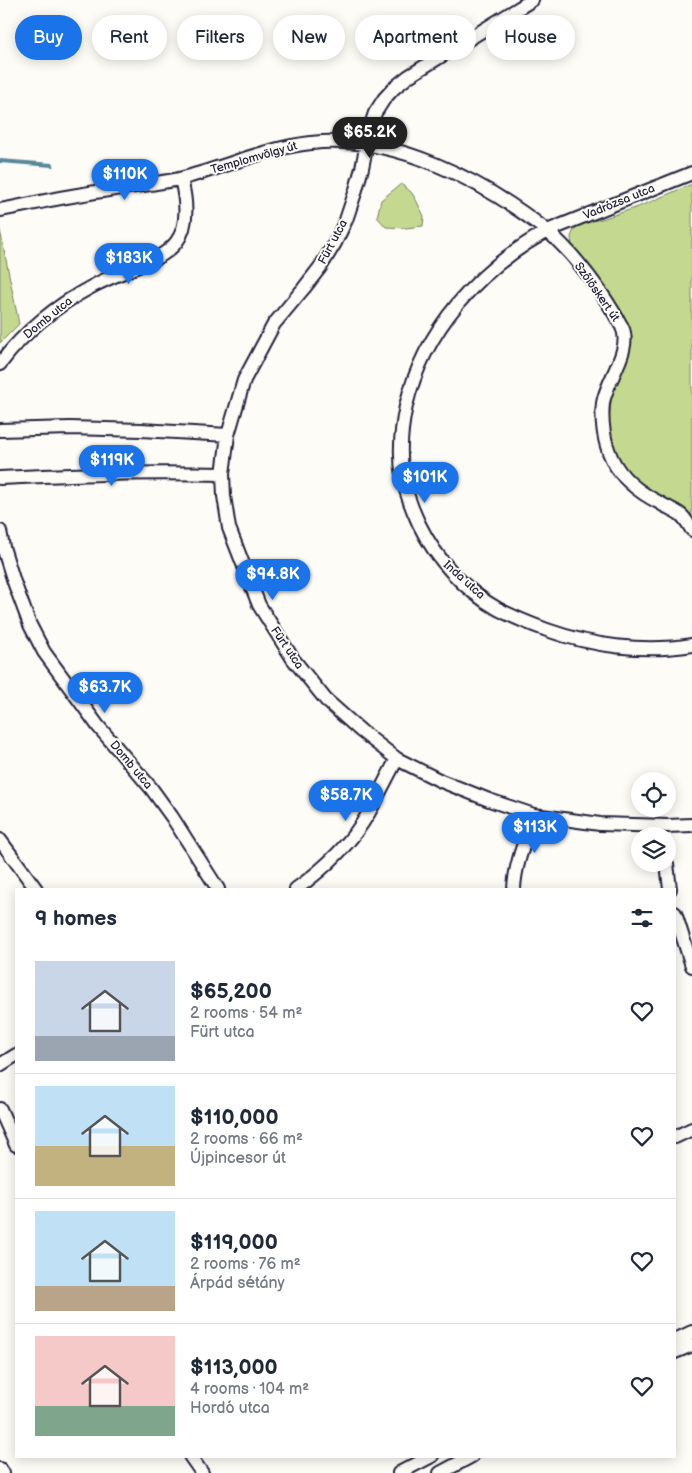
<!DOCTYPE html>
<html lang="en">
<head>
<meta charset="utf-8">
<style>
  body { margin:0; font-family:"Balsamiq Sans",sans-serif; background:#f6f6f7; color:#1f2937; height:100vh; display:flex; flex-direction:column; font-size:19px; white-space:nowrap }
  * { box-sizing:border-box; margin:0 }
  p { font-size:16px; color:#747a83 }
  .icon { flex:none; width:28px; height:28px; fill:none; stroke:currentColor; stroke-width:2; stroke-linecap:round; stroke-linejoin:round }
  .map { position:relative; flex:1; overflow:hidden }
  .side { position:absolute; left:15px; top:888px; width:661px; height:570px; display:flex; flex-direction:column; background:#fff; border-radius:0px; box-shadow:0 2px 12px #0003 }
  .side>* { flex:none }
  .guide { position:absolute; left:15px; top:15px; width:662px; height:45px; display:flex; gap:10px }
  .buttons { position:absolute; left:631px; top:772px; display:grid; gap:10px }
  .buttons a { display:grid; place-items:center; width:45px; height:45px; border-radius:50%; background:#fff; box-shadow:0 2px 12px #0003; font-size:25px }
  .price { position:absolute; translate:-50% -42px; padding:0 11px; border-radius:18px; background:#1a73e8; color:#fff; font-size:16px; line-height:32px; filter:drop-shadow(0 1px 2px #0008) }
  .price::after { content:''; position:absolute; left:50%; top:30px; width:15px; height:11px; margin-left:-8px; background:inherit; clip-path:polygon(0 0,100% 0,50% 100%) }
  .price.active { background:#222; color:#fff }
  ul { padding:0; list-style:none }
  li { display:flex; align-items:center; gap:15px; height:125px; padding:0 20px }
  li+li { border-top:1px solid #e0e1e3 }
  li span { display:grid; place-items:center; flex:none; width:140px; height:100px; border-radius:0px; color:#555 }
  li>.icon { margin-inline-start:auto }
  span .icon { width:60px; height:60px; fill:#fffc; stroke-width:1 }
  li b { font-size:21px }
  h2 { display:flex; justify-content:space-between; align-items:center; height:60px; padding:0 20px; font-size:21px }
  .chip { padding:0 18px; border-radius:22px; background:#fff; box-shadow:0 2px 12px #0003; font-size:18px; line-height:45px }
  .chip.active { background:#1a73e8; color:#fff }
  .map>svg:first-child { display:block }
  .green { fill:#c4d98f; stroke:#737e65 }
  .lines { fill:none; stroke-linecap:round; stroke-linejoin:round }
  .stream { stroke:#59889c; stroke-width:4 }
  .street-casing { stroke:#22223b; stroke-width:16 }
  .street { stroke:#fdfcf7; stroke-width:12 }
  .labels { text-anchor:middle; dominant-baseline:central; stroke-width:4; stroke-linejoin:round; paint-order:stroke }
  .street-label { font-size:12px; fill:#22223b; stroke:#fdfcf7 }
</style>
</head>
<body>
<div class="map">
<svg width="692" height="1473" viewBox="0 0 692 1473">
  <rect width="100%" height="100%" fill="#fdfcf7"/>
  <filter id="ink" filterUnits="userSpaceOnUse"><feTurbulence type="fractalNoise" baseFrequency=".02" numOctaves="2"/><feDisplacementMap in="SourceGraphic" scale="10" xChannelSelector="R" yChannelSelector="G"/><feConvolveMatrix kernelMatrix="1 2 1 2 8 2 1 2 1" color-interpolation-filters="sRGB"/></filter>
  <g filter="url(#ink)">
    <path class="green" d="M401,184L411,192L415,198L424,216L423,226L406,228L386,227L377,217L381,200Z
      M692,184V516L677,506L650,493L630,476L618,459L611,443L609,424L611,401L616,380L627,362L631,343L628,325L607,291L572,247L571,237L574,229L582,223L602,219L638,207Z
      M0,230L19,324L0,343Z"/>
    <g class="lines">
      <path class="stream" d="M0,161L52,165"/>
      <g class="street-casing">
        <path id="street" d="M532,0L409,76L394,88L384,99L375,113L370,128L362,168L355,193L346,220L335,243L321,266L304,288L274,324L244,380L228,435L223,474L224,496L229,528L259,605L293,659L326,700L361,731L397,759L441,781L489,800L534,815L600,824L667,826L692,825
          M692,173L547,231C479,269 424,329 406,406C401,429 399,454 403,477C406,494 412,509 419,524C436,559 464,590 498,609C513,617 530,624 547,630C592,646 644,653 692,645
          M0,210C28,205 56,198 84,194C106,190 128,187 150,184C161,182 172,181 183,178C225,167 267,148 311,143C394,134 482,180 546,230C574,253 605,295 622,327C633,349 606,381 603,403C601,421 604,443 612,459C622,480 640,493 660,503C666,507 675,510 681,515C685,518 689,525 692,530
          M0,364C24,332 57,305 93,286C148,256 202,262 181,179
          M0,430L70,428L141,430L228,435
          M0,478C74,474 148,472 223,474
          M0,531L3,547L14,582L30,625L44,652L98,726L151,788L172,817L218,889
          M0,840L36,889
          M667,864L670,889
          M296,889C324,869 351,843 368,814C378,796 387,777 397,759
          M514,889C515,863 526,839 534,815
          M675,913L692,966
          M0,1065L16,1055
          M0,1109L16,1145
          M675,1137L692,1129
          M675,1340L692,1332
          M675,1352L692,1345
          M190,1456L202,1473
          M0,1469L3,1473
          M399,1473L432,1456
          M440,1473L472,1456"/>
      </g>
      <use href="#street" class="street"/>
    </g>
  </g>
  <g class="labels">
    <g class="street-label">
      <text transform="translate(254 158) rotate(-16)">Templomvölgy út</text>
      <text transform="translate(619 202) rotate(-22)">Vadrózsa utca</text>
      <text transform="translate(333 242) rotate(-62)">Fürt utca</text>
      <text transform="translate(597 292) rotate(55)">Szőlőskert út</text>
      <text transform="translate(48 318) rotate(-39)">Domb utca</text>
      <text transform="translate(464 580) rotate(42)">Inda utca</text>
      <text transform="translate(287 648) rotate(56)">Fürt utca</text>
      <text transform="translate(131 765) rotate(50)">Domb utca</text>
    </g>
  </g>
</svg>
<div class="buttons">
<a><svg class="icon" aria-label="locate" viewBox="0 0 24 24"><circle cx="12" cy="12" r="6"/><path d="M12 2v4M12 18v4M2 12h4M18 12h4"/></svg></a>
<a><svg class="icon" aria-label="layers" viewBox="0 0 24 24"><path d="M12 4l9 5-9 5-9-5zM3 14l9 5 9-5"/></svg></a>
</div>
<b class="price active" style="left:370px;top:159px">$65.2K</b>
<b class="price" style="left:125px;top:201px">$110K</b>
<b class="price" style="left:129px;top:285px">$183K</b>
<b class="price" style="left:112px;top:487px">$119K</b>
<b class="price" style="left:425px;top:504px">$101K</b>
<b class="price" style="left:273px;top:601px">$94.8K</b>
<b class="price" style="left:105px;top:714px">$63.7K</b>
<b class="price" style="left:346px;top:822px">$58.7K</b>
<b class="price" style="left:535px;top:854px">$113K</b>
<div class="guide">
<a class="chip active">Buy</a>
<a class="chip">Rent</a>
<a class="chip">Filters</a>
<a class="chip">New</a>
<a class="chip">Apartment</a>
<a class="chip">House</a>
</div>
<section class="side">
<h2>9 homes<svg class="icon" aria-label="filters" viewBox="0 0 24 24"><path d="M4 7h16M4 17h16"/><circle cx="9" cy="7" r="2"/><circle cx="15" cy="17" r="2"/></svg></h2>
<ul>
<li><span style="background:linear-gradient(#c9d6e8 75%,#9aa5b1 0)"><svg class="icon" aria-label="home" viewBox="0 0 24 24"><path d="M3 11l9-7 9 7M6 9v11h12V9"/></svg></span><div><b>$65,200</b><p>2 rooms · 54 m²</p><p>Fürt utca</p></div><svg class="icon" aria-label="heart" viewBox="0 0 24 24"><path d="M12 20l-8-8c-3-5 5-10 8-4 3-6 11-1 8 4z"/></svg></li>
<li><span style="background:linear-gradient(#bfe0f5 60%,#c2b280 0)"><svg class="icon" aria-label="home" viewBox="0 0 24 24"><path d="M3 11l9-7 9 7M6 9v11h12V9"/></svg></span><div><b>$110,000</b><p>2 rooms · 66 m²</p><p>Újpincesor út</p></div><svg class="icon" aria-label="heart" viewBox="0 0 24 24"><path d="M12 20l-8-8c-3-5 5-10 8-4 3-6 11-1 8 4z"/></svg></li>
<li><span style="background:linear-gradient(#bfe0f5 75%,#b9a48a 0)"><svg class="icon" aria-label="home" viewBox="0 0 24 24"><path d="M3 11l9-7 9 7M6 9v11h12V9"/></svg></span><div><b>$119,000</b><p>2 rooms · 76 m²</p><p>Árpád sétány</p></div><svg class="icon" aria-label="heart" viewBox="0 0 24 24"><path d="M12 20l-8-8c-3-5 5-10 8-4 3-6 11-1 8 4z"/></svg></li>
<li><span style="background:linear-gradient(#f6c9c9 70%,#7fa58c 0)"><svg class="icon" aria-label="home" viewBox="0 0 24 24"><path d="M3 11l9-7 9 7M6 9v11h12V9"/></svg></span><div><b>$113,000</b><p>4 rooms · 104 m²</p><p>Hordó utca</p></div><svg class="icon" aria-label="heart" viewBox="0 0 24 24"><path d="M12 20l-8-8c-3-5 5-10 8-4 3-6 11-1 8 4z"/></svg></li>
</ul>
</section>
</div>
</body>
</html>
